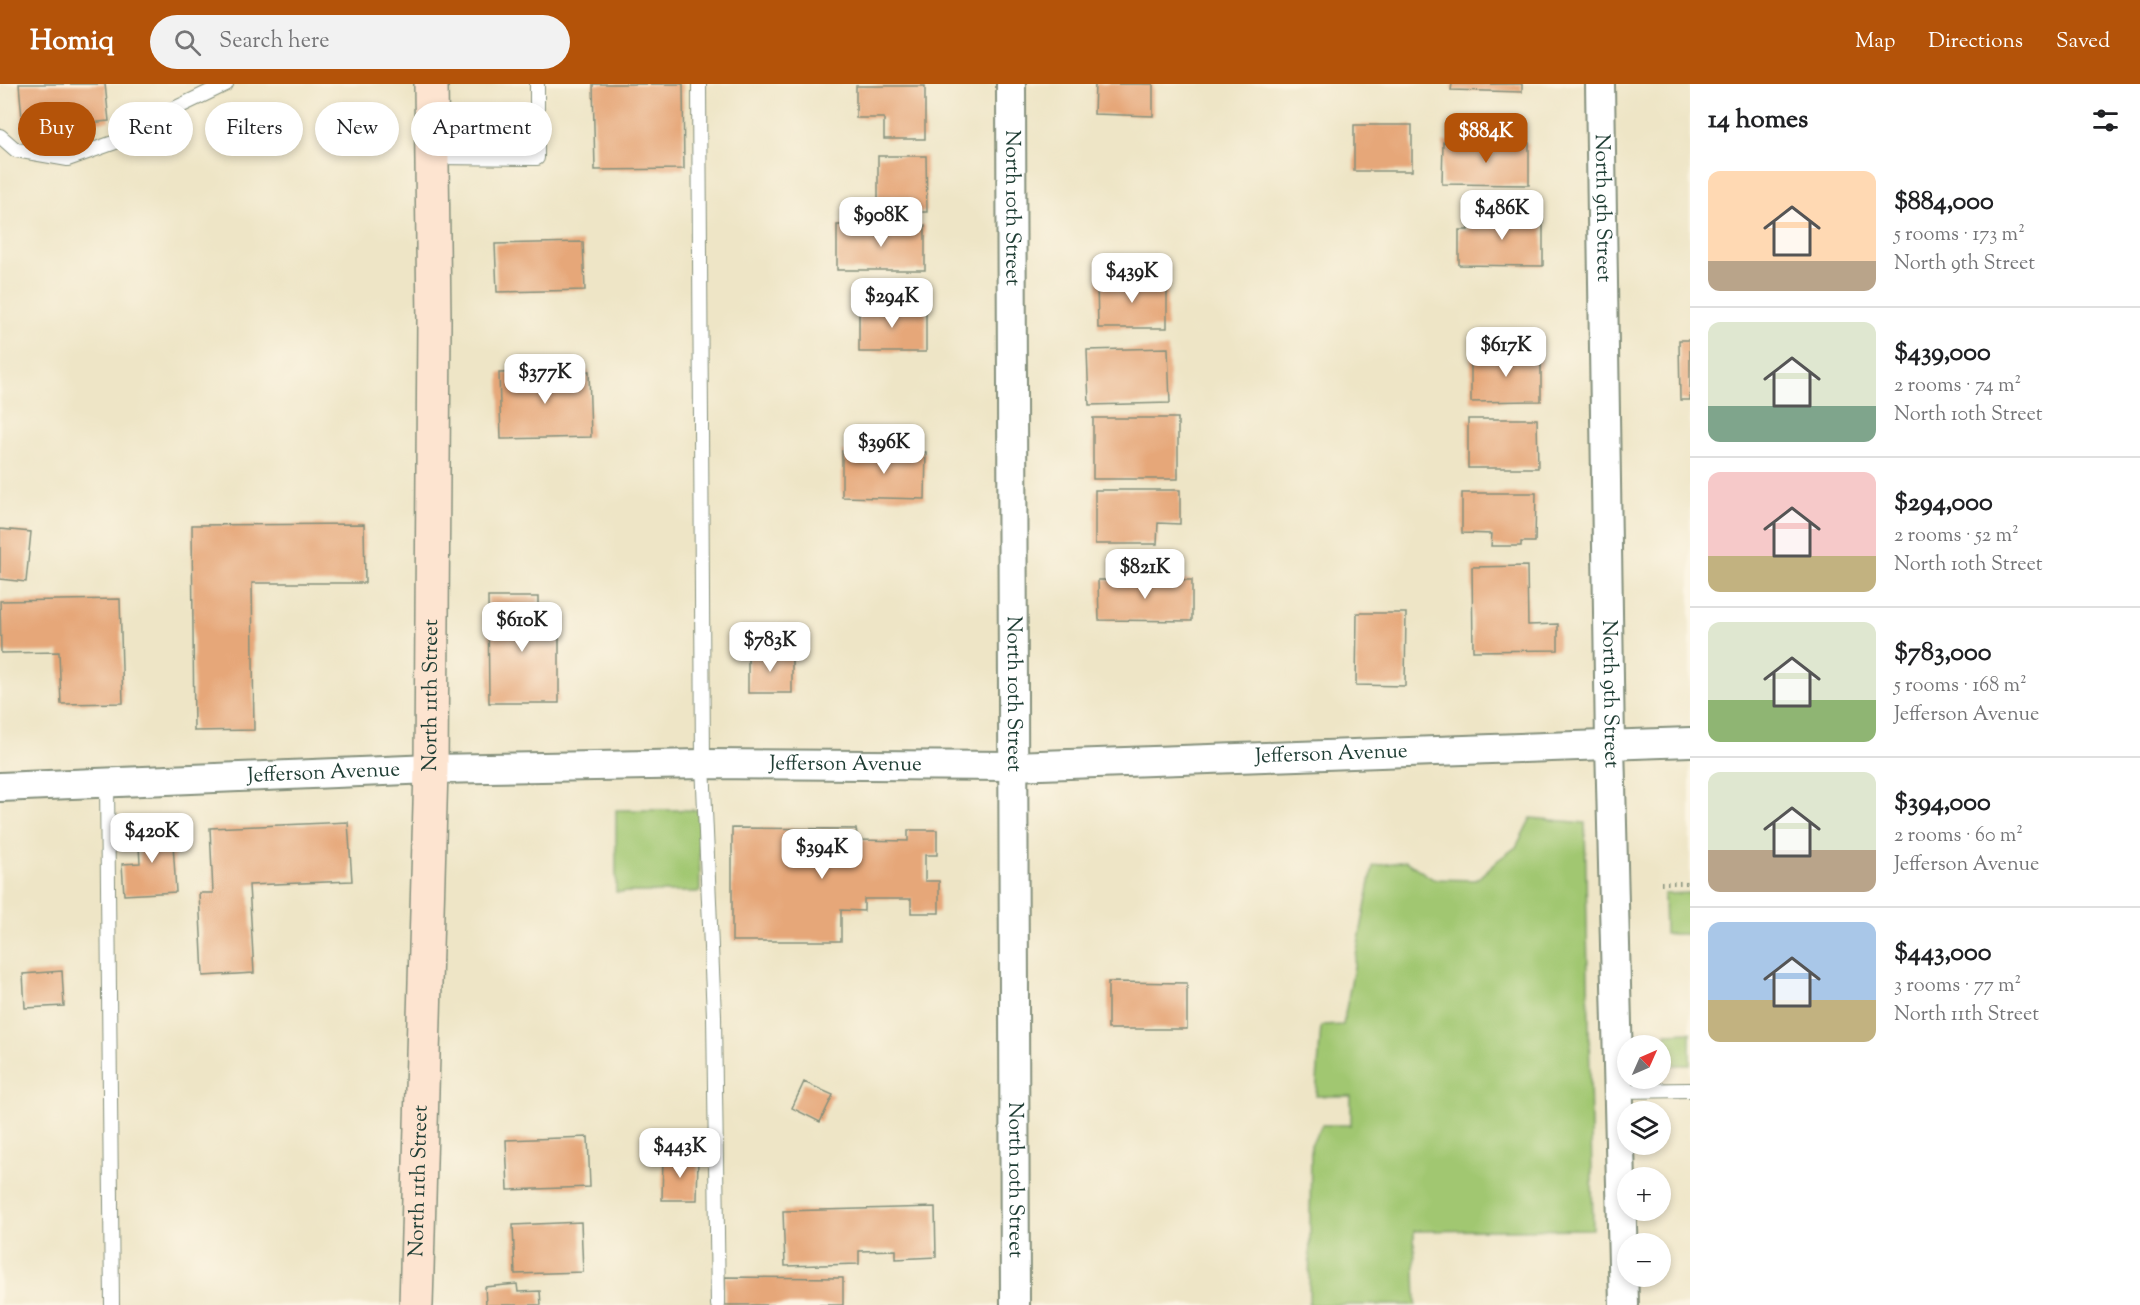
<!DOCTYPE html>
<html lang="en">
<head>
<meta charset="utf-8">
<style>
  body { margin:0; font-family:"Sorts Mill Goudy",serif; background:#f2f2f2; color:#202124; height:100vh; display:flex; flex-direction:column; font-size:22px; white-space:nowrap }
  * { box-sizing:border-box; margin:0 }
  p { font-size:20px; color:#757577 }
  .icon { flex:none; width:33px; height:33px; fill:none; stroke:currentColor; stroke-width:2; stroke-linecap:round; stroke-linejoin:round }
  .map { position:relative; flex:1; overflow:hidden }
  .drawer { display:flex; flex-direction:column; background:#fff; width:450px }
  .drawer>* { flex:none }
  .guide { position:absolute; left:18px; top:18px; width:570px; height:54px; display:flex; gap:12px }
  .needle { width:39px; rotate:45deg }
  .fabs { position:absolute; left:1617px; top:951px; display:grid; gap:12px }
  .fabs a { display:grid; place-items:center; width:54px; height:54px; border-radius:50%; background:#fff; box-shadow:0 3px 9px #0003; font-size:30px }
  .price { position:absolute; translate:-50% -51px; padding:0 14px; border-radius:12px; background:#fff; color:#222; font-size:20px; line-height:39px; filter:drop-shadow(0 2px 3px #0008) }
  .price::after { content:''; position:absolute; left:50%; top:36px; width:18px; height:14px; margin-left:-9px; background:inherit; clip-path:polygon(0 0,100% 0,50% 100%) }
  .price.active { background:#b45309; color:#fff }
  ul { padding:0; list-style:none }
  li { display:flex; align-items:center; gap:18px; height:150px; padding:0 18px }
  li+li { border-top:2px solid #e0e0e0 }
  li span { display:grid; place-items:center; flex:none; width:168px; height:120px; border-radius:12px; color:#555 }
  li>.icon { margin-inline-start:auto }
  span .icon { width:72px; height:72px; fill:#fffc; stroke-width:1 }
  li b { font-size:26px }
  h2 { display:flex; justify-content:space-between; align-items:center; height:72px; padding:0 18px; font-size:26px }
  .tag { padding:0 21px; border-radius:27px; background:#fff; box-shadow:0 3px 9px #0003; font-size:21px; line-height:54px }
  .tag.active { background:#b45309; color:#fff }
  header { display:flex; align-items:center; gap:36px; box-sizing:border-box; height:84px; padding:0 30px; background:#b45309; color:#fff }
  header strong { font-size:28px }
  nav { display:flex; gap:33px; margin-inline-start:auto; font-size:21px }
  .search { width:420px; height:54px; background:#f2f2f2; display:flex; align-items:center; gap:15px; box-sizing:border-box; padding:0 21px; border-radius:33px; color:#757577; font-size:22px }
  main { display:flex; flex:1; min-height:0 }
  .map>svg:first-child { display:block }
  .green { fill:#a1c771; stroke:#608252; stroke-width:1.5 }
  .building { fill:#e6a779 }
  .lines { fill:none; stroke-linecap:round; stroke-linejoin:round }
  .lane-casing { stroke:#86917d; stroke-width:16 }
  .street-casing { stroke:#86917d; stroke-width:32 }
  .secondary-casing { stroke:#86917d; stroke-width:36 }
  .path { stroke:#86917d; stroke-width:4; stroke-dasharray:1.5 4.5; stroke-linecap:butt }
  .lane { stroke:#fff; stroke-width:14 }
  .street { stroke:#fff; stroke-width:28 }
  .secondary { stroke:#fde4d0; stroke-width:33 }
  .labels { text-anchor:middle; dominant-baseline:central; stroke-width:6; stroke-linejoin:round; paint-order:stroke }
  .street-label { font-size:21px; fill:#1f3d34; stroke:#fcf5e5 }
</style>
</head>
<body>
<header>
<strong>Homiq</strong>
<div class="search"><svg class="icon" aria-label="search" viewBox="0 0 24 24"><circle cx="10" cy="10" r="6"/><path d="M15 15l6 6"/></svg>Search here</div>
<nav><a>Map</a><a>Directions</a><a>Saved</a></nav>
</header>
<main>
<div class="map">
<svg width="1690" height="1221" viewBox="0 0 1690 1221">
  <rect width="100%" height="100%" fill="#fcf5e5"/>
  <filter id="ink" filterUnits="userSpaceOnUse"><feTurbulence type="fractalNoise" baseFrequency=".0167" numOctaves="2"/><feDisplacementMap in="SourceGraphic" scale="12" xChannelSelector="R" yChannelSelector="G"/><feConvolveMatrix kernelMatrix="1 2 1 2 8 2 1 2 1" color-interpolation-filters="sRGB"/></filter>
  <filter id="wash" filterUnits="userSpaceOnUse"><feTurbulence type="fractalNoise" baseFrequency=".008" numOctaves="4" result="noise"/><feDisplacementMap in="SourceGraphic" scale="24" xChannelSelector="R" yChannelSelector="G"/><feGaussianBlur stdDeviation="1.35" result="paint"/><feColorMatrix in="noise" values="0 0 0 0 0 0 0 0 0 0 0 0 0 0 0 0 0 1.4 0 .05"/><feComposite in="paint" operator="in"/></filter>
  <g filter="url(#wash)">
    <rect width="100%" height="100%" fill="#eee5c6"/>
    <path class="green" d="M616,726H699L700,808H616Z
      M1531,734L1585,739L1593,1145L1414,1147L1416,1221H1309L1311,1061L1322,1041H1351V1012H1316L1321,942L1343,941L1373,782L1406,777L1433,795L1476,796L1498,776L1516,763Z
      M1690,809V850H1665L1664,810Z
      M1690,948V981H1667L1666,949Z"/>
    <g id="blocks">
      <path class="building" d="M19,0H105L109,37L23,45Z
        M593,0H683L684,85L595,86Z
        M1095,0H1153V32L1094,30Z
        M1452,0H1522V8L1451,6Z
        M856,2H925V55H884V34H856Z
        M1354,41H1412V87H1354Z
        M1443,58L1529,59V101L1442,100Z
        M878,72H926L927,128H878Z
        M1468,130L1543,131V182L1459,181V146H1468Z
        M837,141H925V186H837Z
        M583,158L585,206L497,208L495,160Z
        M1097,196H1167V244H1098Z
        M859,221H926V268H859Z
        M1679,256H1690V316H1680Z
        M1168,264L1170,319L1089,321L1087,266Z
        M1541,269V317L1471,318V270Z
        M589,287L591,353L501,355L499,289Z
        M1093,334H1178V395H1093Z
        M1468,335H1537L1538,384H1468Z
        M842,367L926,368L925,415L842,413Z
        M1095,406H1180V440L1158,439L1157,460H1095Z
        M1462,409H1536L1535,458H1521V462H1491L1492,450L1462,449Z
        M364,440L365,499H252L254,646L194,647L192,441Z
        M0,445L31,448L26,498L0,495Z
        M1527,482L1528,541L1558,540V566L1473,567L1472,483Z
        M1098,496H1192V537L1099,536Z
        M488,513H538V537H559V619H489Z
        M120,515L123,619L61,620L59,568L1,569L0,517Z
        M1357,529H1406L1405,602L1356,601Z
        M748,569H792V609H748Z
        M348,738L352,797L249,801L254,889L203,892L199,809H213L210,744Z
        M172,743L176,808L124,811L122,780L140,779L138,745Z
        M732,744L856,745L858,756L908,757V746H937V771H925V797H939V829H911V815H864V827L841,826V857H732Z
        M62,887L64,922L25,924L23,890Z
        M1108,898L1187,899V945H1108Z
        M804,998L833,1011L820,1038L792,1024Z
        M588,1053L590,1103L508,1106L506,1056Z
        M663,1075H698L697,1116H662Z
        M935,1123L936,1173L896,1175V1166L859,1167V1180L785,1182L783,1127Z
        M581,1138L583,1188L515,1190L513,1141Z
        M725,1193L843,1194V1221H725Z
        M517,1200L518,1208L540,1207L541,1221H486L485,1203Z"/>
    </g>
  </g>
  <g filter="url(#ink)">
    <use href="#blocks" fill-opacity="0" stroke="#86917d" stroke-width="1.5"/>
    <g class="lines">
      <g class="lane-casing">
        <path id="lane" d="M699,0L703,680L714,932L718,1221
          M0,52L16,66L68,75L124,55L151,36L226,0
          M431,73L537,74V0
          M107,699L112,1221
          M1619,1007L1690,1006"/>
      </g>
      <g class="street-casing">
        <g id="street">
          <path id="s1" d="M1011,0L1015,1221"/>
          <path id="s2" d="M1600,0L1610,660L1624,1221"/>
          <path id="s3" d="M0,703L431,685L703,680L1013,682L1690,658"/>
        </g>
      </g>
      <g class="secondary-casing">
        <g id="secondary">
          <path id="s4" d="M416,1221L431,685L434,236L431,0"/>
        </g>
      </g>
      <path class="path" d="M1661,799H1690"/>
      <use href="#lane" class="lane"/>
      <use href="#street" class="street"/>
      <use href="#secondary" class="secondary"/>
    </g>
  </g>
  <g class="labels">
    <g class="street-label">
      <text stroke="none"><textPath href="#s1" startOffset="124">North 10th Street</textPath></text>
      <text stroke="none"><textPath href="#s2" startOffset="124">North 9th Street</textPath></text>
      <text stroke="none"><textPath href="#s1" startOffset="610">North 10th Street</textPath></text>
      <text stroke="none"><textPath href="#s4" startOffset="610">North 11th Street</textPath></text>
      <text stroke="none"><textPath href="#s2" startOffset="610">North 9th Street</textPath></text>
      <text stroke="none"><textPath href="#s3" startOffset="1332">Jefferson Avenue</textPath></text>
      <text stroke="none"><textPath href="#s3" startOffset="846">Jefferson Avenue</textPath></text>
      <text stroke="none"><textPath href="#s3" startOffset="324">Jefferson Avenue</textPath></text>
      <text stroke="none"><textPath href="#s4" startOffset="124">North 11th Street</textPath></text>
      <text stroke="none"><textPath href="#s1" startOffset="1096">North 10th Street</textPath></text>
    </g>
  </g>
</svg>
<div class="fabs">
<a><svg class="needle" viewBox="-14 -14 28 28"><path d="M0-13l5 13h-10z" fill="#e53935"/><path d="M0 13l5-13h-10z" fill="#757577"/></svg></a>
<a><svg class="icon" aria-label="layers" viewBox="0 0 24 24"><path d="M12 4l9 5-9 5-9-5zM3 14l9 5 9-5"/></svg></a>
<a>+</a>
<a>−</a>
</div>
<b class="price active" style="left:1486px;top:80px">$884K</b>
<b class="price" style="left:1502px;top:157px">$486K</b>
<b class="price" style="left:881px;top:164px">$908K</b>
<b class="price" style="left:1132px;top:220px">$439K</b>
<b class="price" style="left:892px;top:245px">$294K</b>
<b class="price" style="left:1506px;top:294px">$617K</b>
<b class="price" style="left:545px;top:321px">$377K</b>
<b class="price" style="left:884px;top:391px">$396K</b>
<b class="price" style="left:1145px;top:516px">$821K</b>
<b class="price" style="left:522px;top:569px">$610K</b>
<b class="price" style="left:770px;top:589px">$783K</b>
<b class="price" style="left:152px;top:780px">$420K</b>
<b class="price" style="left:822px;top:796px">$394K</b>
<b class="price" style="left:680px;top:1095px">$443K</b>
<div class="guide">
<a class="tag active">Buy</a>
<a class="tag">Rent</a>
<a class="tag">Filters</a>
<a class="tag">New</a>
<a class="tag">Apartment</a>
</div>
</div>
<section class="drawer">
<h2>14 homes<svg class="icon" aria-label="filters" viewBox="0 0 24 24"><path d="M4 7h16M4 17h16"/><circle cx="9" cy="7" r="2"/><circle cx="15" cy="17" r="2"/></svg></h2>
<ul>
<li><span style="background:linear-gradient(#ffd9b3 75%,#b9a48a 0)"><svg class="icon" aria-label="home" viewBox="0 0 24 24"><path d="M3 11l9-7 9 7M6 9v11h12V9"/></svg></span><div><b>$884,000</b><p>5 rooms · 173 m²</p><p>North 9th Street</p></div></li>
<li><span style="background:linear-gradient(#dfe7d0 70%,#7fa58c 0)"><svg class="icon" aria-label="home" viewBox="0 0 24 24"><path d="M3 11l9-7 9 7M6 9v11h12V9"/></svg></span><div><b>$439,000</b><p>2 rooms · 74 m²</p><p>North 10th Street</p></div></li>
<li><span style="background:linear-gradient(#f6c9c9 70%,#c2b280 0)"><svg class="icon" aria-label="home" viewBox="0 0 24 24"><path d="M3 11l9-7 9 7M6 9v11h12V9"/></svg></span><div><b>$294,000</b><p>2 rooms · 52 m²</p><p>North 10th Street</p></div></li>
<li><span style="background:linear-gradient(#dfe7d0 65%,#8fb573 0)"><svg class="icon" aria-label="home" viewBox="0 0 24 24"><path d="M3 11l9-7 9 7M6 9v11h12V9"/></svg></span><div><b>$783,000</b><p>5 rooms · 168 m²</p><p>Jefferson Avenue</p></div></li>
<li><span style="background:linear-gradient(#dfe7d0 65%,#b9a48a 0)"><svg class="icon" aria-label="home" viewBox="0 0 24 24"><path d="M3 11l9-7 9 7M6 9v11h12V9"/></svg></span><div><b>$394,000</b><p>2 rooms · 60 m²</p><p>Jefferson Avenue</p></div></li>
<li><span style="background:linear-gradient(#a9c7e8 65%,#c2b280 0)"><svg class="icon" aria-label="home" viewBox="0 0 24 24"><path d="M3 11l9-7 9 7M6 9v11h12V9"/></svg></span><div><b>$443,000</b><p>3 rooms · 77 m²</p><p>North 11th Street</p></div></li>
</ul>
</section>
</main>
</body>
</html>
